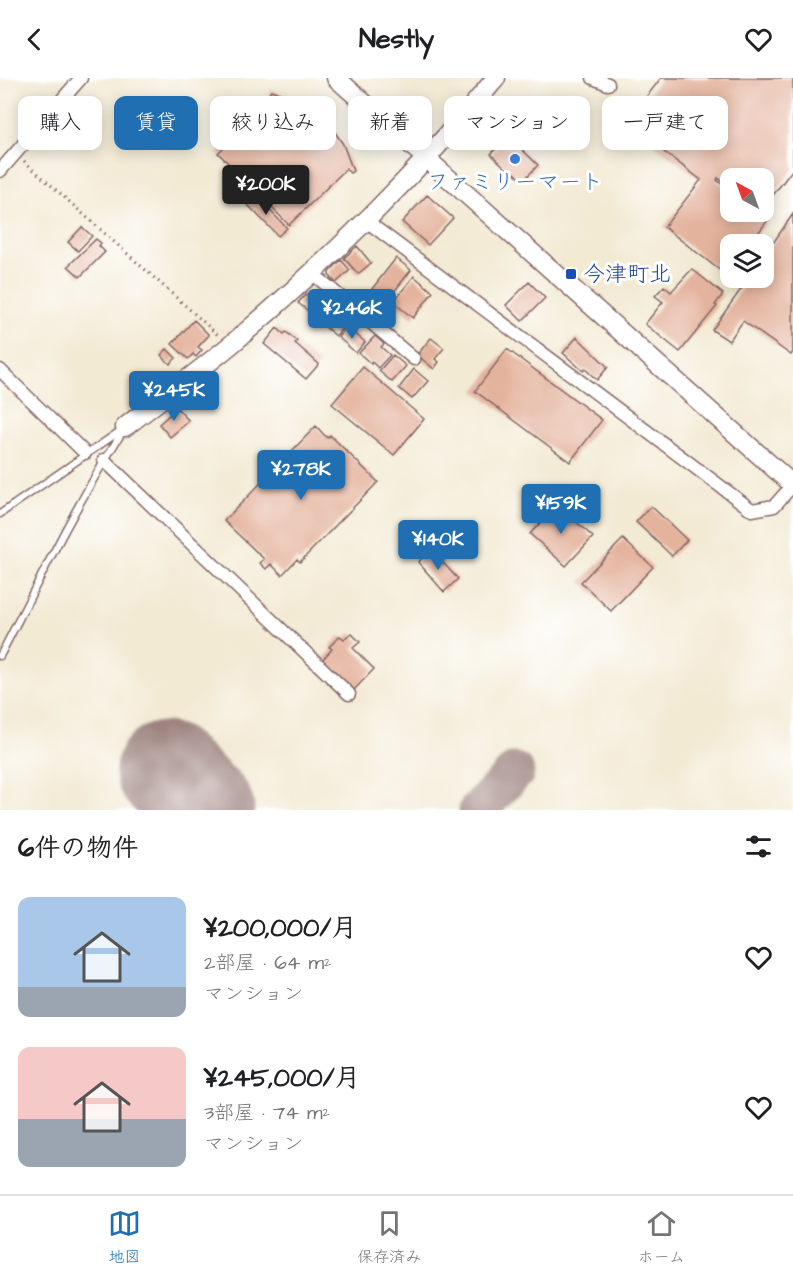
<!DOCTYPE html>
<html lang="ja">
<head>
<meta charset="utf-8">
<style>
  body { margin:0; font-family:"Architects Daughter","Klee One",sans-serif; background:#f6f6f6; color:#202124; height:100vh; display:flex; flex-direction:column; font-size:22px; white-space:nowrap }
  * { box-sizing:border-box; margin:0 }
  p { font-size:20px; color:#757577 }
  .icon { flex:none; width:33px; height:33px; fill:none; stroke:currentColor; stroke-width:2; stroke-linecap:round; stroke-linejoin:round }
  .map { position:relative; height:732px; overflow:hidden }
  .side { display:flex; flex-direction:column; background:#fff; flex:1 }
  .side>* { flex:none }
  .hud { position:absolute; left:18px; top:18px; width:758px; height:54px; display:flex; gap:12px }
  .needle { width:39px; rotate:319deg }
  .tools { position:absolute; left:720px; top:90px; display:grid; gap:12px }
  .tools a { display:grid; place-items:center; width:54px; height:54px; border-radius:12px; background:#fff; box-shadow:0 3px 15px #0003; font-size:30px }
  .price { position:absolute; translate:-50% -51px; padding:0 14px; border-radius:6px; background:#1f6fb2; color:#fff; font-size:20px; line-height:39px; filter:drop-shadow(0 2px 3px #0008) }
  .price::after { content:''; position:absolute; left:50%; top:36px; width:18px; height:14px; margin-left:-9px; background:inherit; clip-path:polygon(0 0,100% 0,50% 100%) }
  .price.on { background:#222; color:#fff }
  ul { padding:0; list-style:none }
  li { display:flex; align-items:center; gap:18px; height:150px; padding:0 18px }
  li span { display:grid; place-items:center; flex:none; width:168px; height:120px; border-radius:12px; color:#555 }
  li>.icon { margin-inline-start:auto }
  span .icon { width:72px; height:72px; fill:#fffc; stroke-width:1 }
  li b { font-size:26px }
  h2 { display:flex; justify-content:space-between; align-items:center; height:72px; padding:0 18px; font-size:26px }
  .chip { padding:0 21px; border-radius:12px; background:#fff; box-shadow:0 3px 15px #0003; font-size:21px; line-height:54px }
  .chip.on { background:#1f6fb2; color:#fff }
  header { display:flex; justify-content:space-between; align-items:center; height:78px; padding:0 18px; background:#fff; font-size:27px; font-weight:700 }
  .tabs { display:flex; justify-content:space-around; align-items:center; height:84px; border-top:2px solid #e0e0e0; background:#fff; font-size:16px; color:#757577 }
  .tabs a { display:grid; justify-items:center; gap:3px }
  .tabs .on { color:#1f6fb2 }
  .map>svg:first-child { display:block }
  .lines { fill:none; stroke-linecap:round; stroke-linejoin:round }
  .taxiway { stroke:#9e8480; stroke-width:39 }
  .runway { stroke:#9e8480; stroke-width:99 }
  .building { fill:#e4b39d }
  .lane-casing { stroke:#856666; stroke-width:9 }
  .street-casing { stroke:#856666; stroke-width:15 }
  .secondary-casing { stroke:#856666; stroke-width:21 }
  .path { stroke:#856666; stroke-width:3; stroke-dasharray:1.5 4.5; stroke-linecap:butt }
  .lane { stroke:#fff; stroke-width:6 }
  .street { stroke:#fff; stroke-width:12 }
  .secondary { stroke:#fff; stroke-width:18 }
  .shop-dot { fill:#3f7fe0; stroke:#fff; stroke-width:2 }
  .transit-dot { fill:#1a4fb4; stroke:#fff; stroke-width:2 }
  .labels { text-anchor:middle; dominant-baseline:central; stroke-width:6; stroke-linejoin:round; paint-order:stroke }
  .shop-label { font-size:22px; fill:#366cbe; stroke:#fff }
  .transit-label { font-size:22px; fill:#164399; stroke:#fff; text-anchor:start }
</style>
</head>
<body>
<header><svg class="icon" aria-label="back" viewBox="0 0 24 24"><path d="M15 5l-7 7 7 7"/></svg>Nestly<svg class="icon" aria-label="heart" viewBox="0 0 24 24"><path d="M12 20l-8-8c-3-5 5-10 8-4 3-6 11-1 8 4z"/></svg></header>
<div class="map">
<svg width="793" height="732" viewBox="0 0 793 732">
  <rect width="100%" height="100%" fill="#fff"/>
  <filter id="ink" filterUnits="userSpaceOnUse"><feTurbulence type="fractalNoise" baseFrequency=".0167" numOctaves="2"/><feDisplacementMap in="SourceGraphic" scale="12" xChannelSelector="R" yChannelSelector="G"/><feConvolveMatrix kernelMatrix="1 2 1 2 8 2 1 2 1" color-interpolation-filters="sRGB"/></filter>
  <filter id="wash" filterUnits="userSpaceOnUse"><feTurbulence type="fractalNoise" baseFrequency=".008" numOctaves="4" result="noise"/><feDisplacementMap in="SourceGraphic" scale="24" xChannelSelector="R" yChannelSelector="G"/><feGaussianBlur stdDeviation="1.35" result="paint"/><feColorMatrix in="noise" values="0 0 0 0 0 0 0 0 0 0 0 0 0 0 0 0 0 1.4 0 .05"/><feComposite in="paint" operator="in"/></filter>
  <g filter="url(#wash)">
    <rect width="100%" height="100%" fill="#f3ead4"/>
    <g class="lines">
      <path class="taxiway" d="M478,732L515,694"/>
      <path class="runway" d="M165,693L205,732"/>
    </g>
    <g id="blocks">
      <path class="building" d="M661,0H793V91L764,129V100H730V109L718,100L717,102L730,113V134H757L768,142L750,166H730V191L726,197L664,149L701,102L626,45Z
        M271,12L300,23L318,35L320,33L331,45L330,47L343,66L353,93L350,95L346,91L289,147L255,113L247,120L242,116L251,108L218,75L274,20L269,15Z
        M508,58L538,87L523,103L515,95L513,97L491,76Z
        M255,117L287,150L278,158L246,125Z
        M427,117L453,140L428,167L402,144Z
        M793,136V274L791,277L743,243L729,263L712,252L749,200H764V178Z
        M82,149L92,158L78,173L68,164Z
        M96,161L101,165L99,168L105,174L80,199L68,188Z
        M357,168L371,185L358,196L344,180Z
        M396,180L411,192L387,223L372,211Z
        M341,182L350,192L336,205L329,197V194Z
        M692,191L723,216L715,227L717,228L680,274L645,246L663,224L655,218L664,208L671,214Z
        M414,198L433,214L413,240L393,224Z
        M529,204L545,220L522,243L506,227Z
        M306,216L325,229L316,239L298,225Z
        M326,232L345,247L336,258L318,243Z
        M194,242L209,257L198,269L202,272L196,279L193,276L188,281L172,266Z
        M347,249L365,264L356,275L338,259Z
        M277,250L284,256L286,254L297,263L295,265L319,286L306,301L264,266Z
        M375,258L384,266L381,269L390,277L378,290L372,284L371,286L359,275Z
        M577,259L608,289L597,302L585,291L583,293L563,275Z
        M431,260L444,270L435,281L439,284L434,291L417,277Z
        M167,271L176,280L170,286L161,277Z
        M507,271L602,342L570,384L475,313Z
        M393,277L406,288L392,304L379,293Z
        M363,289L424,341L394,377L332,326Z
        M414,291L428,303L412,321L399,310Z
        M177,330L189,343L170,359L159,346Z
        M316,348L327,360L330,357L378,404L300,484L297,481L282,497L271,486L266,491L260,485L264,481L224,443Z
        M557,426L593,459L566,488L530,456Z
        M651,428L687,462L672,478L636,444Z
        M623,461L653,489L611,533L581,504Z
        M429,474L432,477L434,475L458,501L444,514L418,484Z
        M351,555L360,564L353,570L374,591L353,613L322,582L332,571L329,569L340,558L344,561Z"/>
    </g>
  </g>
  <g filter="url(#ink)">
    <use href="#blocks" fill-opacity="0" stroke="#856666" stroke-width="1.5"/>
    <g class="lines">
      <g class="lane-casing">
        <path id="lane" d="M0,436L123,351
          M0,578C40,501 78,422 125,350"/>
      </g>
      <g class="street-casing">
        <path id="street" d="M593,0L608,6
          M0,93L81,0
          M365,142L752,432L774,428L793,407
          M311,194L414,281
          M0,292L85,375
          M104,382L349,616"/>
      </g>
      <g class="secondary-casing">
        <path id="secondary" d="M336,0L793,407
          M125,349C161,321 198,294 233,265C325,187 420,93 496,0"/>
      </g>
      <path class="path" d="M24,83L218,257"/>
      <use href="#lane" class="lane"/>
      <use href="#street" class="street"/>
      <use href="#secondary" class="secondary"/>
    </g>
  </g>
  <circle class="shop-dot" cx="515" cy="81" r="6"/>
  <rect class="transit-dot" x="565" y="190" width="12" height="12" rx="3"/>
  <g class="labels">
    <g class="shop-label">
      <text x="515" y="104">ファミリーマート</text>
    </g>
    <g class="transit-label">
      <text x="583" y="196">今津町北</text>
    </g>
  </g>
</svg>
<div class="tools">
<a><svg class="needle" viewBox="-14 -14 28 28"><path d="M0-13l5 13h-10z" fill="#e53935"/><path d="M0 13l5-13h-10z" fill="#757577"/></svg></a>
<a><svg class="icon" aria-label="layers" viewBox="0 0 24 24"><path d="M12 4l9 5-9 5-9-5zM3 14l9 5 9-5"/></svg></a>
</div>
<b class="price on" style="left:266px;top:138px">¥200K</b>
<b class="price" style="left:352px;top:262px">¥246K</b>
<b class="price" style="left:174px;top:344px">¥245K</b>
<b class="price" style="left:301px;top:423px">¥278K</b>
<b class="price" style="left:561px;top:457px">¥159K</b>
<b class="price" style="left:438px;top:493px">¥140K</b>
<div class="hud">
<a class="chip">購入</a>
<a class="chip on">賃貸</a>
<a class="chip">絞り込み</a>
<a class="chip">新着</a>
<a class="chip">マンション</a>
<a class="chip">一戸建て</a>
</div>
</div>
<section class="side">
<h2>6件の物件<svg class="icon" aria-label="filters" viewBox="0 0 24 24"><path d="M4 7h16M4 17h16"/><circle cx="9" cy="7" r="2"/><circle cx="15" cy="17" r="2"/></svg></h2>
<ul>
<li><span style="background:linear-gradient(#a9c7e8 75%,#9aa5b1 0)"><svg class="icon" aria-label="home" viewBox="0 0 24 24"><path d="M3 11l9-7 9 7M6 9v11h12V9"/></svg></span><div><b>¥200,000/月</b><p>2部屋 · 64 m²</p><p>マンション</p></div><svg class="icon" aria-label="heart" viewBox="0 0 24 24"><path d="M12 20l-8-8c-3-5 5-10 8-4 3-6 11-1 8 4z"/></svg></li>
<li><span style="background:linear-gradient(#f6c9c9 60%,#9aa5b1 0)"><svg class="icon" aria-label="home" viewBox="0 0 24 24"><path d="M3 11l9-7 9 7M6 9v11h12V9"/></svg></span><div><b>¥245,000/月</b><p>3部屋 · 74 m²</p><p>マンション</p></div><svg class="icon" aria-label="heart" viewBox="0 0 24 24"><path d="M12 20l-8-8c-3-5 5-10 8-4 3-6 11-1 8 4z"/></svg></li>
</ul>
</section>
<nav class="tabs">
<a class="on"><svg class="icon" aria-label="map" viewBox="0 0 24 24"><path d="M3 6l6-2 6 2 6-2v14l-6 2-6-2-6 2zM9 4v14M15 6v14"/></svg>地図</a>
<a><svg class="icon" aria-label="saved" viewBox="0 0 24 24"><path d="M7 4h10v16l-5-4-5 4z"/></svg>保存済み</a>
<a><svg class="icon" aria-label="home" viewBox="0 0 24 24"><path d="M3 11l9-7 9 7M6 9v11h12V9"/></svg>ホーム</a>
</nav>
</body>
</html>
